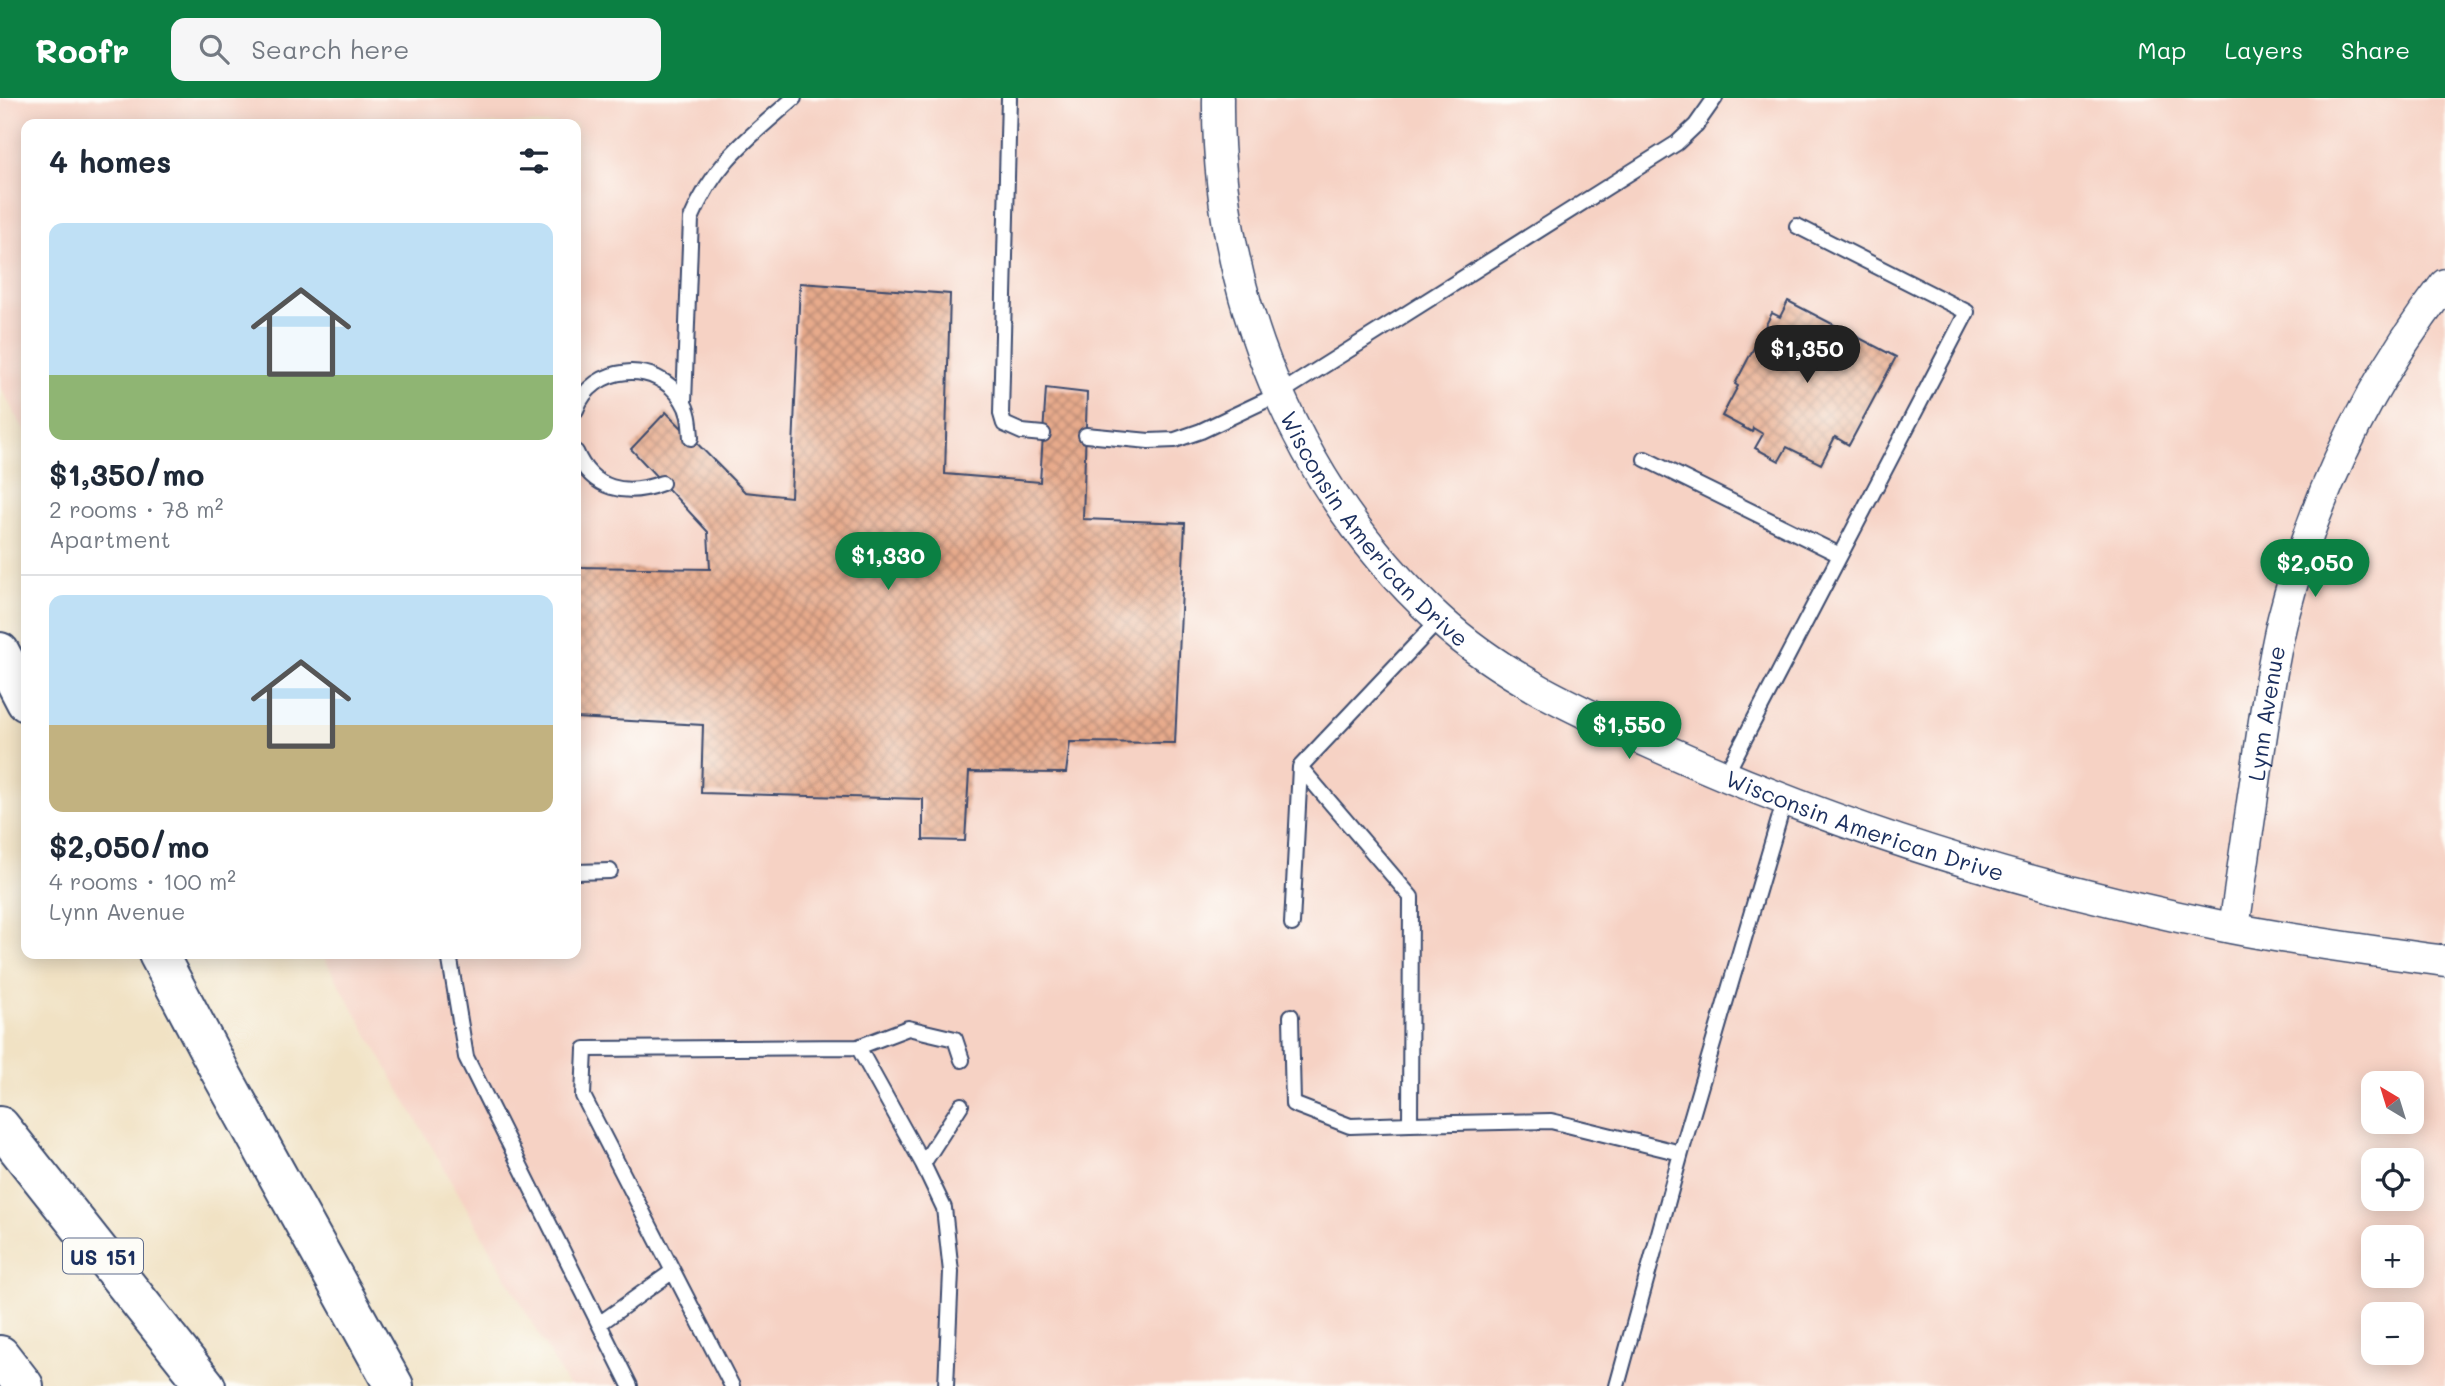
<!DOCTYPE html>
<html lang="en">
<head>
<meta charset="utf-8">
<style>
  body { margin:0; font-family:Mali,sans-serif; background:#f6f6f7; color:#1f2937; height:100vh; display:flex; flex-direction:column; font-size:26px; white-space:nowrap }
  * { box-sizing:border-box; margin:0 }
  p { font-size:23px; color:#747a83 }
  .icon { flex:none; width:38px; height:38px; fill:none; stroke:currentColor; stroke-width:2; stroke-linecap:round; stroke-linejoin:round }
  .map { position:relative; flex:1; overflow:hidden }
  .sheet { position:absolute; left:21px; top:21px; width:560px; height:840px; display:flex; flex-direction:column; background:#fff; border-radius:14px; box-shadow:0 4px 18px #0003 }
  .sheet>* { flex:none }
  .needle { width:46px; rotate:322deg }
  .controls { position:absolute; left:2361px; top:973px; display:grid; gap:14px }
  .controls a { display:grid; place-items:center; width:63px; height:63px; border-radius:14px; background:#fff; box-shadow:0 4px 18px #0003; font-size:35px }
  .price { position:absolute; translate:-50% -60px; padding:0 16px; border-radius:24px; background:#0b8043; color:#fff; font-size:23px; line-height:46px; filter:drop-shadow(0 2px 4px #0008) }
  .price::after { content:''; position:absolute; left:50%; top:42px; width:21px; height:16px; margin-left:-10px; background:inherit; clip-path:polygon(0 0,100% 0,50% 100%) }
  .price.active { background:#222; color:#fff }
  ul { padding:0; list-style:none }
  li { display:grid; align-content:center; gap:14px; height:371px; padding:0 28px }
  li+li { border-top:2px solid #e0e1e3 }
  li span { display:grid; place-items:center; height:217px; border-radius:14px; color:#555 }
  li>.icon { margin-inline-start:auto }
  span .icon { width:126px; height:126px; fill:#fffc; stroke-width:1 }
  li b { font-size:30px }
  h2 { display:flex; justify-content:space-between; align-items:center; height:84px; padding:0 28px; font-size:30px }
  header { display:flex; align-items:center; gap:42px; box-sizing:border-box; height:98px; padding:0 35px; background:#0b8043; color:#fff }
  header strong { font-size:33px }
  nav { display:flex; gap:38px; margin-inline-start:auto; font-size:24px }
  .search { width:490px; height:63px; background:#f6f6f7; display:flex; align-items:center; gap:18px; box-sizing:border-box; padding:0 24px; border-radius:14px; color:#747a83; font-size:26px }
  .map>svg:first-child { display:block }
  .built { fill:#f6d2c4; fill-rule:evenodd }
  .building { fill:url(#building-cross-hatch) }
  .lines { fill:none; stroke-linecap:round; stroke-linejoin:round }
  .lane-casing { stroke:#3b4a6d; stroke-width:18 }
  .street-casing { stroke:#3b4a6d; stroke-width:33 }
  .primary-casing { stroke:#3b4a6d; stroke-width:42 }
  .highway-casing { stroke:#3b4a6d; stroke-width:42 }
  .lane { stroke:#fff; stroke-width:14 }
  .street { stroke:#fff; stroke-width:30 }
  .primary { stroke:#fff; stroke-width:38 }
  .highway { stroke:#fff; stroke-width:38 }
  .labels { text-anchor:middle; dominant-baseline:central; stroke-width:6; stroke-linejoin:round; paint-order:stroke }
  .shield { fill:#fdfcf7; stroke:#5f6c8c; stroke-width:2 }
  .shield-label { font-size:21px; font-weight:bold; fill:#1b2f5e }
  .street-label { font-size:23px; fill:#1b2f5e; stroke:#fdfcf7 }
</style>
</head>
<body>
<header>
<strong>Roofr</strong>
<div class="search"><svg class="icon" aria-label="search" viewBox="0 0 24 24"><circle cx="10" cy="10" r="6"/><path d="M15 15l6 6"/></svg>Search here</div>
<nav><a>Map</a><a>Layers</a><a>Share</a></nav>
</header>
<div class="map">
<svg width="2445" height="1288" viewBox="0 0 2445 1288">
  <defs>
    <pattern id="building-cross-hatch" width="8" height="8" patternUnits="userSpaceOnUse" patternTransform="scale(1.75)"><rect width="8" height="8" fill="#e7aa8b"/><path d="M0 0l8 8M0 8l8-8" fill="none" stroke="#ba8b75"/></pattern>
  </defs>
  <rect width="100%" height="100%" fill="#fdfcf7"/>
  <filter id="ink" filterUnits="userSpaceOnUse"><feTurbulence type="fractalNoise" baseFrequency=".0143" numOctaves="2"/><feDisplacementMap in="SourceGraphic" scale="14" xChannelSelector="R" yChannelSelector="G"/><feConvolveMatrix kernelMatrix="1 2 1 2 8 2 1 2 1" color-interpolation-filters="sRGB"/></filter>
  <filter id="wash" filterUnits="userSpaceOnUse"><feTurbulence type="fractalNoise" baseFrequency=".00686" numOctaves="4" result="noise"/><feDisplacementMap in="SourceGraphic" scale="28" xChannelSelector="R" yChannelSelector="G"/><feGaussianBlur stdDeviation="1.57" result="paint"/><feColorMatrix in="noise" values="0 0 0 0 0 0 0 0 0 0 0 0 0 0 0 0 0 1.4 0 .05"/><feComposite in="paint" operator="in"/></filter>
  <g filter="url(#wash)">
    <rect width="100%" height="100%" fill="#f1e2c4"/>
    <path class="built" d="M0,0H2445V1288H568L322,856H576V26H26V335L0,289ZM2373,985H2412V1024H2373ZM2373,1062H2412V1101H2373ZM2373,1139H2412V1178H2373ZM2373,1216H2412V1255H2373Z"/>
    <g id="blocks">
      <path class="building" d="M800,185L950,196L945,376L1040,384L1046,290L1087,295L1083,421L1185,425L1175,645L1070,644L1066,675L969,674L965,743L923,742V701L701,695L703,627L576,620V469L710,471L708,434L631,351L666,314L745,394L791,399Z
        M1788,203L1896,259L1849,347L1835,339L1821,366L1787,349L1779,363L1755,350L1763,336L1753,330L1752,334L1722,318L1738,288L1735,286L1772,215L1780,219Z"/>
    </g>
  </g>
  <g filter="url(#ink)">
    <use href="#blocks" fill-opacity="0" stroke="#3b4a6d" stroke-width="2"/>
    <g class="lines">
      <g class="lane-casing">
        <path id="lane" d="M1009,0L1001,316L1004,326L1022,334L1043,336
          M684,304L691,121C715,63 749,40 794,0
          M576,312C592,266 657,261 682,302C690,314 690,326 691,340
          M1086,337L1149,343L1175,342L1201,333L1279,296L1677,45L1696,27L1715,0
          M576,354C592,392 626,399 662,385
          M1645,361L1840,457
          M1439,522L1300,669L1411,799L1410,1026L1551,1023L1681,1055L1785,701
          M1725,678L1967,214L1797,128
          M576,774L610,773
          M1292,826L1300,669
          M449,856L466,959L630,1288
          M1291,918L1293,1006L1350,1028L1410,1026
          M858,949L908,930L955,941L962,962
          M923,1066L961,1007
          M599,1226L673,1173
          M732,1288L583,998L585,951L858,949L923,1066L944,1110L951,1174L946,1288
          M1617,1288L1681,1055"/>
      </g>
      <g class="street-casing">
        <g id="street">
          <path id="s1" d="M1218,0C1216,193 1295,390 1439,521C1503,580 1583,615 1661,650C1843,732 2036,791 2231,830C2302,844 2374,853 2445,863"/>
          <path id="s2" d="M2234,830C2242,772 2251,714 2259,656C2266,610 2272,564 2283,520C2314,399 2369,285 2445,186"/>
        </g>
      </g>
      <g class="primary-casing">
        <path id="primary" d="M0,1028L206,1288
          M0,1257L24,1288"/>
      </g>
      <g class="highway-casing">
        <path id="highway" d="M0,554L26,604
          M158,856L222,977L394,1288"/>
      </g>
      <use href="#lane" class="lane"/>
      <use href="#street" class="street"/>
      <use href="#primary" class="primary"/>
      <use href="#highway" class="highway"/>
    </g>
  </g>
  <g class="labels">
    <rect class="shield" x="63" y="1140.5" width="80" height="35" rx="5"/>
    <g class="shield-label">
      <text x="103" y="1158">US 151</text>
    </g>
    <g class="street-label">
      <text stroke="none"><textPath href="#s1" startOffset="471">Wisconsin American Drive</textPath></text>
      <text stroke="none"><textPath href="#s2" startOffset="217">Lynn Avenue</textPath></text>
      <text stroke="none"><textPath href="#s1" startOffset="1059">Wisconsin American Drive</textPath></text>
    </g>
  </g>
</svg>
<div class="controls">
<a><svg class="needle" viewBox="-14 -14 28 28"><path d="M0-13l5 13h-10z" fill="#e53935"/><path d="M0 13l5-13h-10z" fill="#747a83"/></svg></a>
<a><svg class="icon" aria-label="locate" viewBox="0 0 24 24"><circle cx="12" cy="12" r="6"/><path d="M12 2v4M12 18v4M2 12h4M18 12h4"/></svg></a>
<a>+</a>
<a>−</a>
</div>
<b class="price active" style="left:1807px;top:287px">$1,350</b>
<b class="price" style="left:888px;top:494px">$1,330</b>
<b class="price" style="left:2315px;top:501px">$2,050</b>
<b class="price" style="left:1629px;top:663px">$1,550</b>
<section class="sheet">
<h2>4 homes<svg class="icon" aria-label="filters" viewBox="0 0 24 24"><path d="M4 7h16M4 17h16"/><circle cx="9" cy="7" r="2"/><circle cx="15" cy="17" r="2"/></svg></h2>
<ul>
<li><span style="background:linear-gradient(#bfe0f5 70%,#8fb573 0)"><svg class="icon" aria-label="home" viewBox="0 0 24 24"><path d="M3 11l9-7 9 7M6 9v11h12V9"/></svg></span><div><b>$1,350/mo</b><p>2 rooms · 78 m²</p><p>Apartment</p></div></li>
<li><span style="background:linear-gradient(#bfe0f5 60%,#c2b280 0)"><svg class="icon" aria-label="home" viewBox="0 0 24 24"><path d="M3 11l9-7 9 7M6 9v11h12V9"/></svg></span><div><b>$2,050/mo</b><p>4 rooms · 100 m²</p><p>Lynn Avenue</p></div></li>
</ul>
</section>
</div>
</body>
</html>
